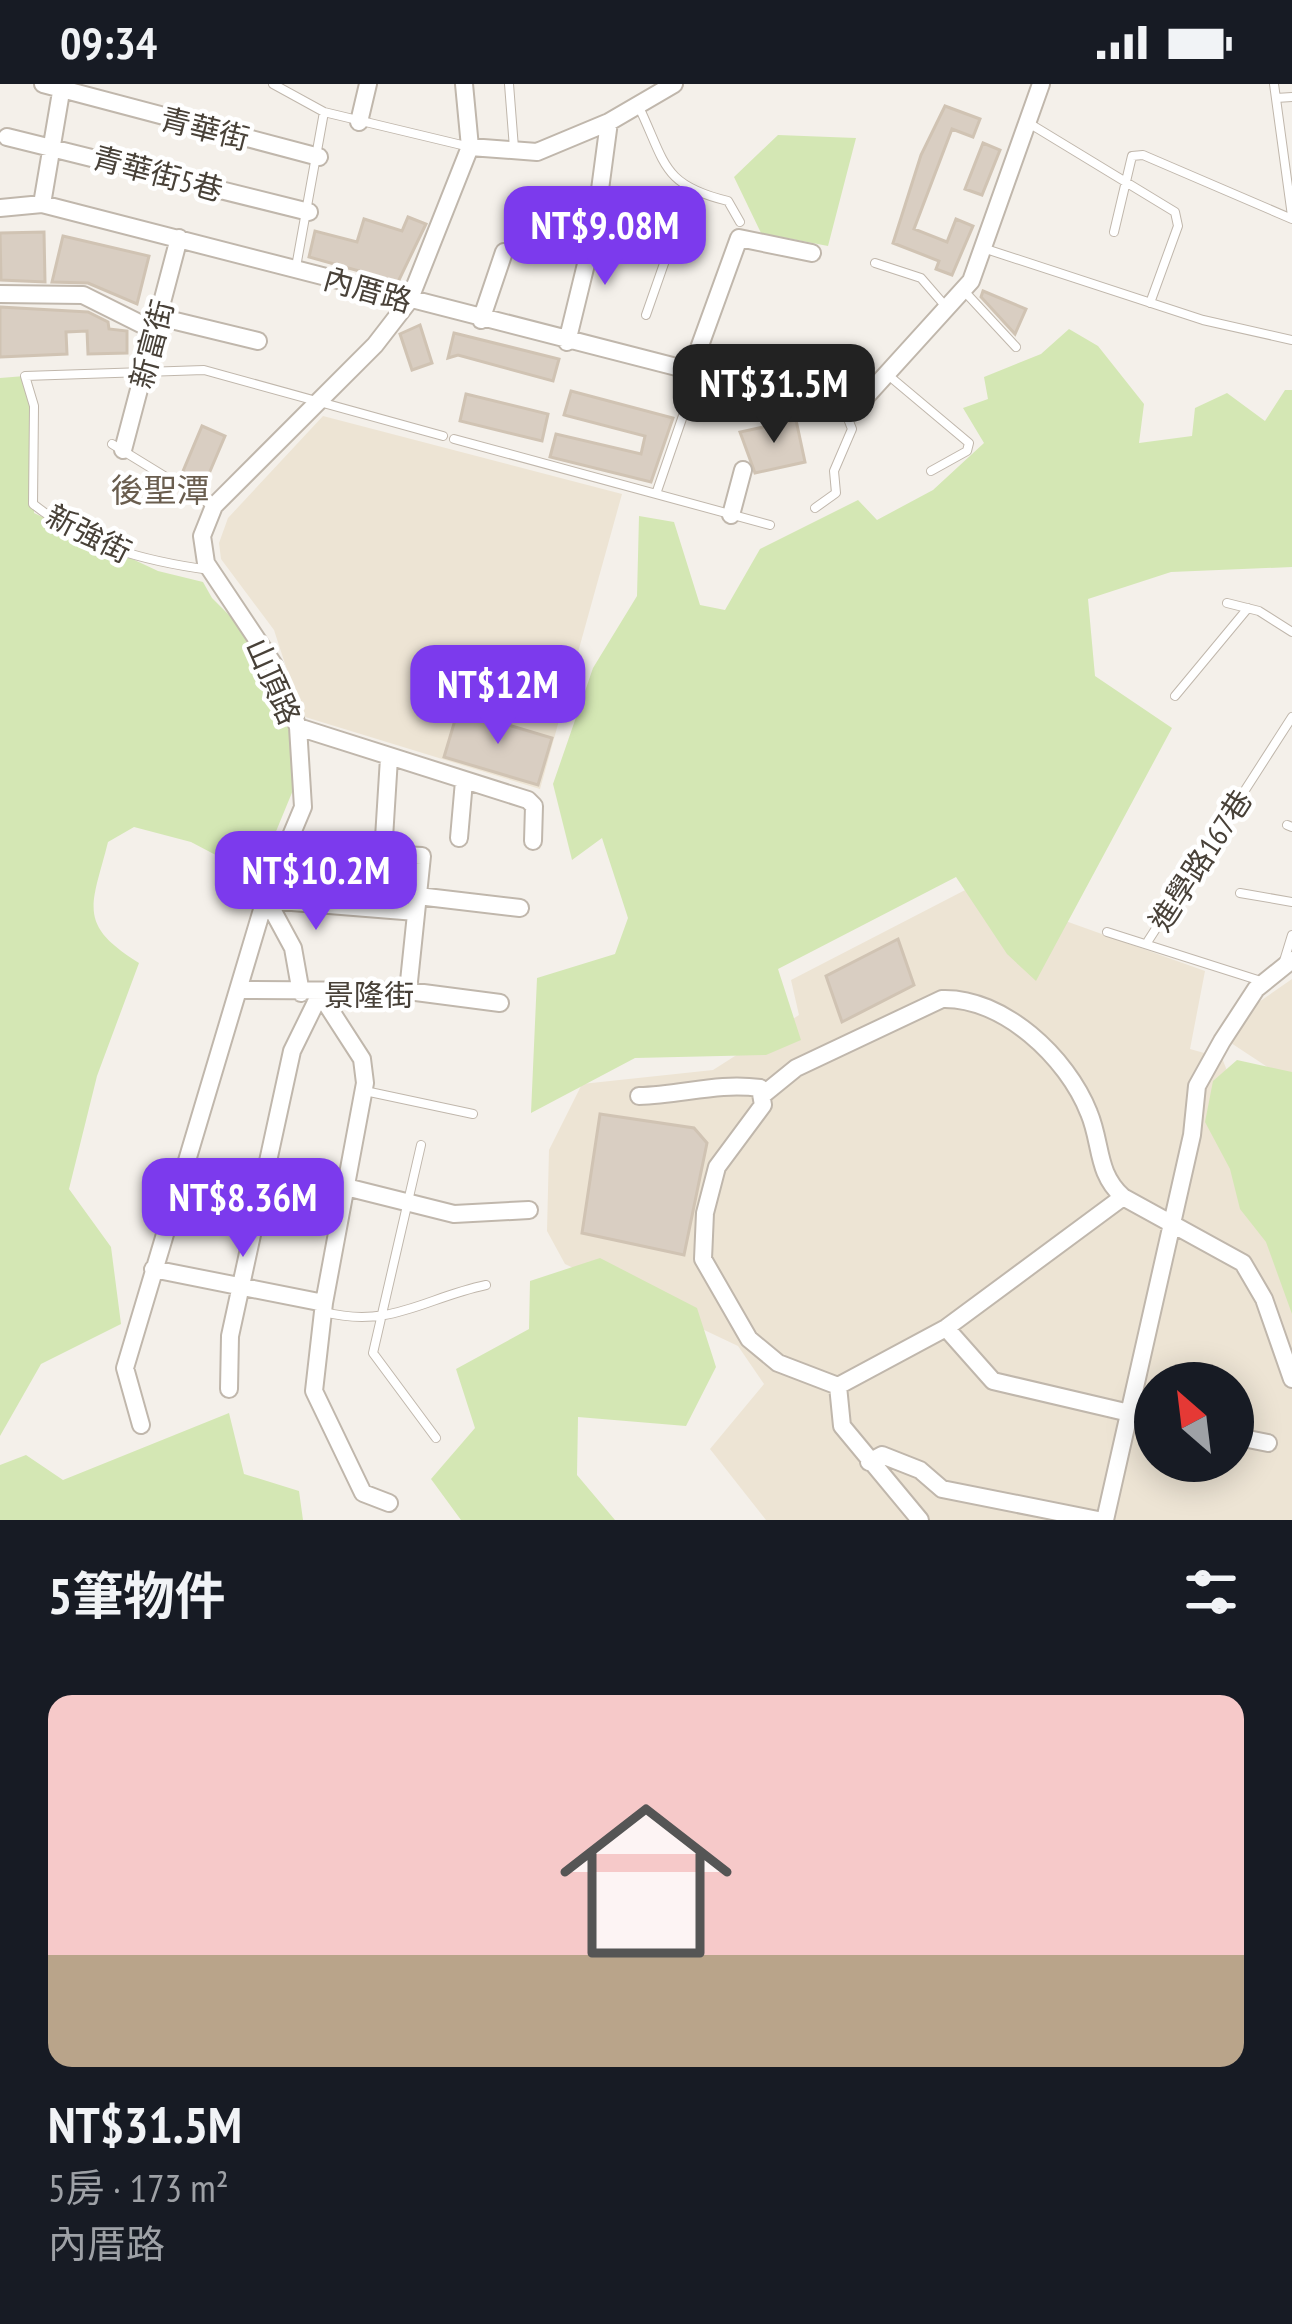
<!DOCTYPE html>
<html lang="zh-TW">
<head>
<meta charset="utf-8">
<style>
  body { margin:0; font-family:"PT Sans Narrow","Noto Sans TC",sans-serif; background:#242831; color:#f1f3f6; height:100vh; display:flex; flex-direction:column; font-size:45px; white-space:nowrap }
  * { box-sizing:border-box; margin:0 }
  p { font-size:39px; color:#9ea1a6 }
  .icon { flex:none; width:66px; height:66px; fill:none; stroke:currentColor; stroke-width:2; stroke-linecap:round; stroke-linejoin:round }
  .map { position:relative; height:1436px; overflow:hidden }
  .sheet { display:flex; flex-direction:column; background:#171b24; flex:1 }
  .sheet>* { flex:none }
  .needle { width:78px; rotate:332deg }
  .controls { position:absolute; left:1134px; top:1278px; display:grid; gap:24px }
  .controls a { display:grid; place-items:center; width:120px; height:120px; border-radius:50%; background:#171b24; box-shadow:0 6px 30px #0003; font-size:60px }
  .price { position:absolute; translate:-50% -102px; padding:0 27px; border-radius:24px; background:#7c3aed; color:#fff; font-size:39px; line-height:78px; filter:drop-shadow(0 3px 6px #0008) }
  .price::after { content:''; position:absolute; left:50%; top:72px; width:36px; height:27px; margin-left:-18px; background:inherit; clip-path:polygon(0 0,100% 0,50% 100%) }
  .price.current { background:#222; color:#fff }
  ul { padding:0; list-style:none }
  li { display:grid; align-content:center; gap:24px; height:636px; padding:0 48px }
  li span { display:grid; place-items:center; height:372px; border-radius:24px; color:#555 }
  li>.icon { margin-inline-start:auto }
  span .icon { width:216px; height:216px; fill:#fffc; stroke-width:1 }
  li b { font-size:51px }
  h2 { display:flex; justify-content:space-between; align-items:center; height:144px; padding:0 48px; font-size:51px }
  .status { display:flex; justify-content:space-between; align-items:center; height:84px; padding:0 60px; background:#171b24; direction:ltr }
  .status svg { height:33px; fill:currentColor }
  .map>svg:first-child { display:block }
  .education { fill:#ede4d4; fill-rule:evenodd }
  .green { fill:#d4e7b4 }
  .building { fill:#d9cec2; stroke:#d0c3b3; stroke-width:3 }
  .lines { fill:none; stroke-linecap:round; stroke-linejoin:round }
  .lane-casing { stroke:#c0b7ac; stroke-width:10 }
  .street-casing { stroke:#c0b7ac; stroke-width:20 }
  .lane { stroke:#fff; stroke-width:8 }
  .street { stroke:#fff; stroke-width:16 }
  .labels { text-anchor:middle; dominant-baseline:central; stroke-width:9; stroke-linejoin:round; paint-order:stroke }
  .street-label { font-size:30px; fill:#484138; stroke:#fff }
  .neighbourhood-label { font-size:33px; fill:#6a5e4f; stroke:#fff }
</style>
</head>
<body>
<div class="status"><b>09:34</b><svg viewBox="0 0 49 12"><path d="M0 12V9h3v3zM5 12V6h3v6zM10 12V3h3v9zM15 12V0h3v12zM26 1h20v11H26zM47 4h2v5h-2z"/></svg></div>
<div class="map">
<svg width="1292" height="1436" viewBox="0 0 1292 1436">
  <rect width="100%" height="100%" fill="#f4f0ea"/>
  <path class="education" d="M323,332L622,410L540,705L302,632L274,546L221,475L219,459L228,434Z
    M971,803L1205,887L1190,965L1222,974L1292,1151V1436H766L710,1365L764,1300L738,1262L565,1180L547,1147L549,1066L582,1000L713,986L799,931L791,896ZM1155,1299H1233V1377H1155Z
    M1292,895V999L1231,959L1256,920Z"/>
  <path class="green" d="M778,51L856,54L828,162L761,149L734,93Z
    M1069,245L1098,262L1144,320L1139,359L1192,352L1195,324L1227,309L1265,337L1285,306H1292V483L1171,488L1088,515L1095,592L1172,644L1036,897L1007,870L956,793L778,885L801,956L766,971L635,974L531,1029L537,894L615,870L628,834L602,754L572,776L553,700L593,584L637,512L639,432L674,438L700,521L725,526L760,465L858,416L877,436L933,406L984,359L963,324L988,315L984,293L1041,270Z
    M25,292L34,322V429L158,487L203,498L212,514L244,546L292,642L298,694L263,779L250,774L248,788L191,758L134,743L108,758C92,822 76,840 139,879L97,992L69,1105L111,1163L121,1240L41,1280L0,1352V294Z
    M1237,976L1292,988V1230L1266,1158L1240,1125L1230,1085L1205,1038L1213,997Z
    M600,1174L697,1224L716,1283L686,1342L578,1333L577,1391L615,1436H461L431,1395L475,1344L456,1285L529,1245L530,1197Z
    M229,1329L244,1390L299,1407L303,1436H0V1381L26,1371L63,1396Z"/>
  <path class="building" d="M945,22L980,35L973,53L952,45L914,145L947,158L956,135L973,142L952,191L936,185L939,177L893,159L921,71Z
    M983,59L1000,66L982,111L965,105Z
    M408,133L426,140L398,198L309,173L315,147L357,158L364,135L402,147Z
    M44,148L45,198L1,196L0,149Z
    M63,152L149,172L137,220L88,199L52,198Z
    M983,207L1026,225L1015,250L981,213Z
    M0,223L88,228L108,238L109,245L127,247V269L88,270L87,247L66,248L67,270L0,273Z
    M420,241L432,279L412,286L400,250Z
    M454,249L559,275L553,297L458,271L448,274Z
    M571,307L673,334L651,398L550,373L556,350L641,370L645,352L564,331Z
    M466,310L548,330L542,357L460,337Z
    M796,336L805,378L755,389L740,348Z
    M202,342L225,352L202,406L181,392Z
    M458,626L552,654L538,701L444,673Z
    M898,855L914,901L842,938L826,892Z
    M600,1030L694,1044L707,1059L684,1171L582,1149Z"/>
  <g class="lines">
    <g class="lane-casing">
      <path id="lane" d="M273,0L324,28L470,63
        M509,0L514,64
        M1274,0L1292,132
        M1276,14L1292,13
        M638,21C666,79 661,101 728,117L740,138
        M1027,38L1175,128L1178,142L1150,219
        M1114,148L1132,72L1143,71L1292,135
        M986,165L1203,236L1292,256
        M875,179L921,194L947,224
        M296,183L324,28
        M965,208L1016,263
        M646,231L689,108
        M888,291L969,359L967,367L931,387
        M454,355L770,441
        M112,360L213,422
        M656,410L697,291
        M815,424L836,409L834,387L852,345L845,327
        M210,486C144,477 86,462 33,420L34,322L25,292L204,286L443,352
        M1227,519L1259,527L1292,548
        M1175,612L1248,524
        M1287,741L1292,743
        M1240,809L1292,818
        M1107,848L1264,898
        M1148,857L1292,633
        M1284,877L1292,851
        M365,1007L473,1030
        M421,1061L373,1269L436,1354
        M324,1228C391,1245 424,1214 486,1201"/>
    </g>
    <g class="street-casing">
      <path id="street" d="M43,0L319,73
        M359,38L368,0
        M7,53L309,128
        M470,63L537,68L609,38L674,0
        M599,113L609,38
        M42,120L61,8
        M0,124L42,120L844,326L863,316L971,197L1041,0
        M0,210L83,211L155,247
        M159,233L258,257
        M481,236L504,168
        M567,258L596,139
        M690,289L739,154L812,169
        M123,366L179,154
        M731,431L743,386
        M298,643L528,716L534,722L533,757
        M389,674L383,770L422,772L408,907
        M459,754L464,697
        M418,812L520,824
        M267,816L416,828
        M267,816L293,864L301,909
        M239,906L408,907L500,919
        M320,910L362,975L365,999L324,1219L314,1307L363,1409L389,1419
        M764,1010L796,984L942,915C1003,913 1067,973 1089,1029C1102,1060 1096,1089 1123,1113
        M639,1012C682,1011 718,998 760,1004L763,1021L717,1083L705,1129L703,1175L749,1255L778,1279L838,1302L946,1244L1123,1113L1243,1179L1264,1215L1292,1295
        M346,1103L454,1130L529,1126
        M153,1185L324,1219
        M946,1244L993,1297L1155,1335
        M838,1302L842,1342L920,1436
        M229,1305L230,1252L292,967L320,910
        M141,1341L125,1284L267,809L303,723L298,643L274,581L206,479L202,452L214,422L375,261L409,217L470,63L464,0
        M1233,1352L1268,1359
        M869,1378L882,1371L920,1386L942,1405L1098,1436
        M1105,1436L1192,1051L1197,1002L1222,957L1256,905L1292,876"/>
    </g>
    <use href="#lane" class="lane"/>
    <use href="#street" class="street"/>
  </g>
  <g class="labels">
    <g class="street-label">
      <text transform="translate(205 44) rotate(14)">青華街</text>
      <text transform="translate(158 89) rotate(15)">青華街5巷</text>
      <text transform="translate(368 205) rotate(16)">內厝路</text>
      <text transform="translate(151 260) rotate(-75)">新富街</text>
      <text transform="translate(89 449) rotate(27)">新強街</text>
      <text transform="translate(274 597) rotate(66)">山頂路</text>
      <text transform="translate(1200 776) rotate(-57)">進學路167巷</text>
      <text x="369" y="910">景隆街</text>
    </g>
    <g class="neighbourhood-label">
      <text x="160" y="405">後聖潭</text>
    </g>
  </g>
</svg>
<div class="controls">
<a><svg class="needle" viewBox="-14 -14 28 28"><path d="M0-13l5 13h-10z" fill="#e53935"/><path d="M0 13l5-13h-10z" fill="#9ea1a6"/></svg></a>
</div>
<b class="price" style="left:605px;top:204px">NT$9.08M</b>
<b class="price current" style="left:774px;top:362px">NT$31.5M</b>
<b class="price" style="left:498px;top:663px">NT$12M</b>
<b class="price" style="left:316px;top:849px">NT$10.2M</b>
<b class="price" style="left:243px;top:1176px">NT$8.36M</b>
</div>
<section class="sheet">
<h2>5筆物件<svg class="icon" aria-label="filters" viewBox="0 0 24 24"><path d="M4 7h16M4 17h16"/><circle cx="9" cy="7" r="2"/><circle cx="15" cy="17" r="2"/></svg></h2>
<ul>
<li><span style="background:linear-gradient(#f6c9c9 70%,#b9a48a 0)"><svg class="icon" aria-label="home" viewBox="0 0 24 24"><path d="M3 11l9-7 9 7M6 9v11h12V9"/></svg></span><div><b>NT$31.5M</b><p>5房 · 173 m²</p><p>內厝路</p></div></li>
</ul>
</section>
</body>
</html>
